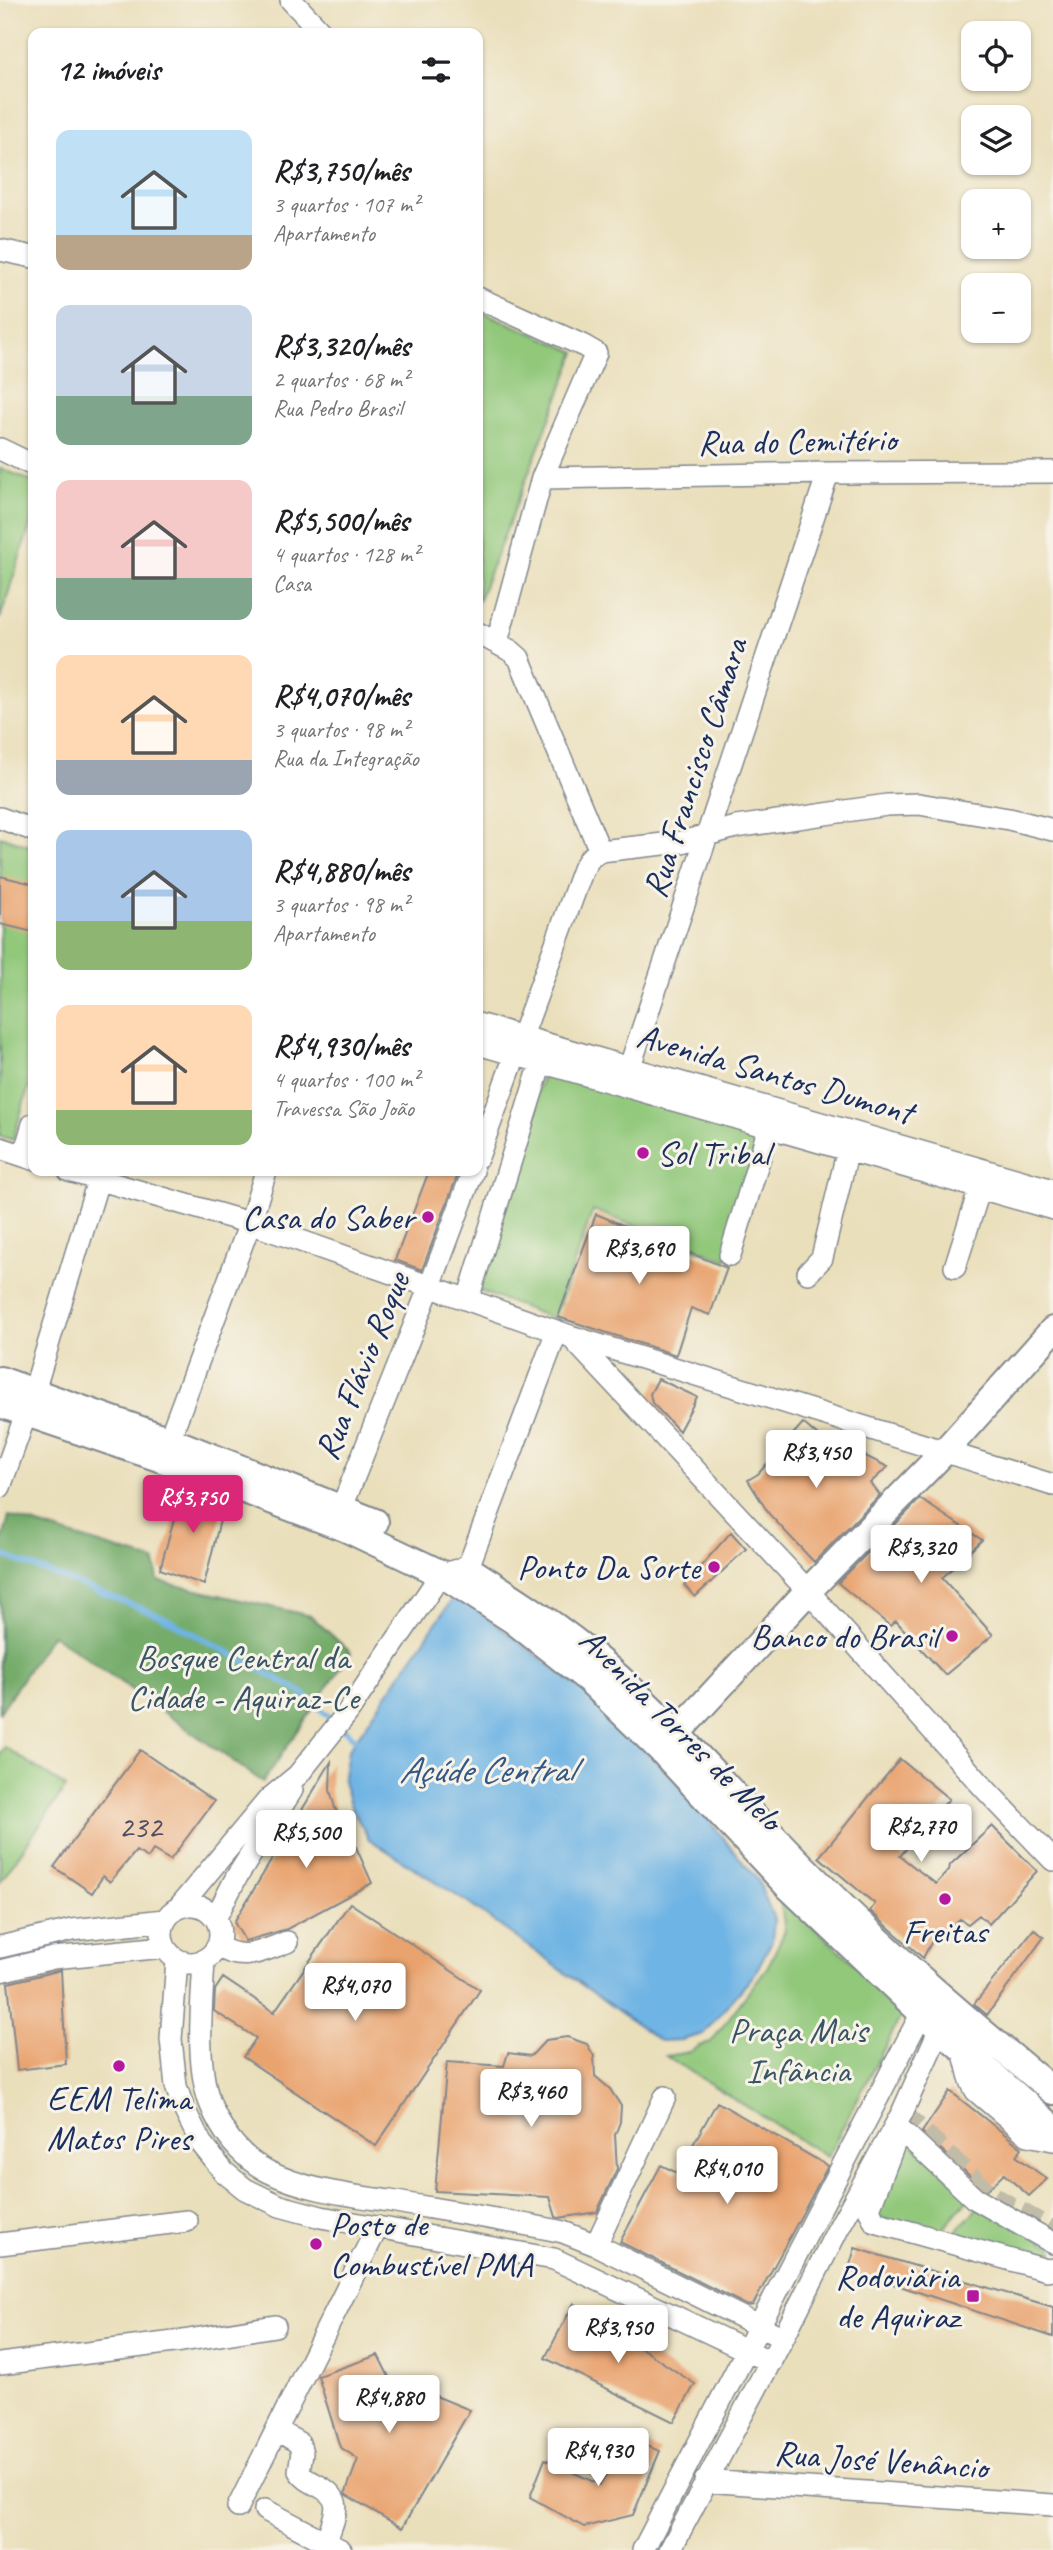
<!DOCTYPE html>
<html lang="pt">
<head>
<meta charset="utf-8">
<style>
  body { margin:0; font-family:Caveat,sans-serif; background:#f6f6f6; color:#202124; height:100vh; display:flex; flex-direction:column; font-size:26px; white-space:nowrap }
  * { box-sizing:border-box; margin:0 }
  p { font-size:23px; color:#757577 }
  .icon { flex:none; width:38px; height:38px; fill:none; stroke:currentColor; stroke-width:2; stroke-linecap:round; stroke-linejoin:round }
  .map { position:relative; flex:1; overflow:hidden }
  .side { position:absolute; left:28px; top:28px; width:455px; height:1148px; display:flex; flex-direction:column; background:#fff; border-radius:14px; box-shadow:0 2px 5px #0004 }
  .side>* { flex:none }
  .controls { position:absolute; left:961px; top:21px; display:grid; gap:14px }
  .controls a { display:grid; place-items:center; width:70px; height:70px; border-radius:14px; background:#fff; box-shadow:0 2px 5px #0004; font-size:35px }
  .price { position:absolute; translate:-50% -60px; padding:0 16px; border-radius:7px; background:#fff; color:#222; font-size:23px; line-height:46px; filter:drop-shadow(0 2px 4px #0008) }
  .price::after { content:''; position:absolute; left:50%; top:42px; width:21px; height:16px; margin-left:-10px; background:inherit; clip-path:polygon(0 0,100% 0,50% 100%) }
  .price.selected { background:#db2777; color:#fff }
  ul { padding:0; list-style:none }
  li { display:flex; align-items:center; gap:21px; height:175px; padding:0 28px }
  li span { display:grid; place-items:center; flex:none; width:196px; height:140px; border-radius:14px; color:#555 }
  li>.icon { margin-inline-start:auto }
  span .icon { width:84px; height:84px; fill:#fffc; stroke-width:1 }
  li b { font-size:30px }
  h2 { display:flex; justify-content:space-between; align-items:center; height:84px; padding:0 28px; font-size:30px }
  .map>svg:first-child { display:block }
  .green { fill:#91c87a; stroke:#567c6c; stroke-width:2 }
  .forest { fill:#74ac6a; stroke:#486e64; stroke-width:2 }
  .water { fill:#6eb4e4; stroke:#4472a1; stroke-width:2 }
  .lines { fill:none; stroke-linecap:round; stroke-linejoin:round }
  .stream { stroke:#6eb4e4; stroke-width:6 }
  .building { fill:#e9a36e }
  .minor-tunnel { stroke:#c1bca8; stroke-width:21; stroke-dasharray:21 10; stroke-linecap:butt }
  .minor-casing { stroke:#82878c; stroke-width:24 }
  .major-casing { stroke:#82878c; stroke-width:30 }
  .minor { stroke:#fff; stroke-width:21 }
  .major { stroke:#fff; stroke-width:26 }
  .poi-dot { fill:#b5179e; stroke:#f7f3e8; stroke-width:2.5 }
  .labels { text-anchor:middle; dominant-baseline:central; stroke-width:6; stroke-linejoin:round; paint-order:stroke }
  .number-label { font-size:32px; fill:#4e4c62 }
  .street-label { font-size:35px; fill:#1b2f5e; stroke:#f7f3e8 }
  .poi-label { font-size:35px; fill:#1b2f5e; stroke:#f7f3e8; text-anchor:end }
  .park-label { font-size:35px; fill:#385565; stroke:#f7f3e8 }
  .water-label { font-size:37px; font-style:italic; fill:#345786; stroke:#f7f3e8 }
</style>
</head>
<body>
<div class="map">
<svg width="1053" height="2550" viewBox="0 0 1053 2550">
  <rect width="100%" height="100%" fill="#f7f3e8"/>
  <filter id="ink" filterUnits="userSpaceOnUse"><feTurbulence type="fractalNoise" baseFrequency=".0143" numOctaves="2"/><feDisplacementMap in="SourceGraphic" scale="14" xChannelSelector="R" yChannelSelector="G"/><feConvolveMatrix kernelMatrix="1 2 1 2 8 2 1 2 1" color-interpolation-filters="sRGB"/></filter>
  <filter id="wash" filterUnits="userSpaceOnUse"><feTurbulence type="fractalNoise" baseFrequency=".00686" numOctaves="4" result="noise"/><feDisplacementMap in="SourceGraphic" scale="28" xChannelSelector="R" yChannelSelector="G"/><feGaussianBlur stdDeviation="1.57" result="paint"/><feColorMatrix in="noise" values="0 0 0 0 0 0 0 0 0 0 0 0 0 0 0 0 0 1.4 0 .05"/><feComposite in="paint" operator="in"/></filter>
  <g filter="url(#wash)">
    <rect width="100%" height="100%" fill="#eadfbb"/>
    <path class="green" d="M478,310L576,352L478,602Z
      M0,468L33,482V516L0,619Z
      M0,836L33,847V1071L13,1140L0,1136Z
      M545,1068L762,1135L726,1260L593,1210L554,1319L474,1289Z
      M5,1747L66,1787L0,1882V1754Z
      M780,1897L900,2004V2018L827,2157L666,2056L690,2052L699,2046L711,2042L768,1966L785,1931Z
      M901,2134L970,2196L939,2234L877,2218Z
      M979,2206L1053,2247V2266L950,2238Z"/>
    <path class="forest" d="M9,1516L155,1561L158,1581L311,1616L351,1653L263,1782L52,1634L0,1712V1550Z"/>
    <path class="water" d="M456,1594L580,1688L675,1780L758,1880L774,1919L772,1941L754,1975L703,2034L682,2040L660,2041L468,1903L369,1839L351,1807L343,1782L348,1751Z"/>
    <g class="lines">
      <path class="stream" d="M0,1554L161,1616L300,1691L362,1745"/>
    </g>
    <g id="blocks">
      <path class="building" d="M0,876L33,884V932L0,924Z
        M429,1171H459L422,1270L395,1260Z
        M596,1214L727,1268L710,1315L691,1308L676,1355L558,1317Z
        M658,1379L697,1397L679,1431L652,1403L650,1394Z
        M803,1423L842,1457L851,1449L888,1467L870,1483L880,1495L814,1562L769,1514L748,1480L758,1474Z
        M184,1484L225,1500L204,1585L160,1569Z
        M920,1499L982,1540L942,1578L993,1635L945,1675L896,1621L890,1626L838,1583Z
        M731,1532L746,1549L695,1597L684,1585Z
        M140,1750L214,1801L170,1860L153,1850L148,1858L136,1851L110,1882L103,1876L92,1893L54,1867Z
        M900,1759L949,1799L900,1856L936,1884L949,1870L950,1865L992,1826L1037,1871L989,1924L979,1915L968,1924L960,1919L932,1941L923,1958L870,1911L875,1904L819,1857Z
        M331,1762L330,1790L335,1808L352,1838L372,1883L287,1929L245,1941L234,1922Z
        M350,1903L480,1990L376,2146L243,2057L256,2038L214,2011L215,1990L223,1978L274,2012Z
        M1034,1929L1044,1937L987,2015L974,2004Z
        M61,1970L66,2064L17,2070L8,1983Z
        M567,2037L587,2044L594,2056L595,2076L610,2089L621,2106L620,2122L615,2135L617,2169L597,2212L559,2218L556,2217L550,2197L435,2191L447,2062L504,2066L508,2053L531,2056L546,2040Z
        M950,2091L1022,2148L1016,2156L1047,2179L1029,2196L1004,2174L987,2190L982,2187L922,2132Z
        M717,2102L828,2166L753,2305L748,2306L620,2242L661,2165L677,2173Z
        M855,2248L1053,2307V2337L897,2285L848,2272Z
        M574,2303L695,2384L674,2422L545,2358Z
        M378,2355L389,2377L470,2410L402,2528L345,2494L358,2459L340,2447L318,2376Z
        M629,2439L660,2451L633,2515L584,2527L530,2497L545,2459L600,2485Z"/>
    </g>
  </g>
  <g filter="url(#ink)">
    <use href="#blocks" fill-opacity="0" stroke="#82878c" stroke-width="2"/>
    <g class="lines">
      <path class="minor-tunnel" d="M902,2113L990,2195L1053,2231"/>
      <g class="minor-casing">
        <path id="minor" d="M291,0L322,33
          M0,250L33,257
          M478,298L584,346L596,353L542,478L497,642
          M0,449L33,465
          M542,478L828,473L1053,472
          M478,633L511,651L519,658L600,851
          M0,818L33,830
          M478,1024L1053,1190
          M478,1044L1053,1209
          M624,1084L828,473
          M0,1148L33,1159
          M24,1155L33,1124
          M478,1157L583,869L590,858L600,851L682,842L736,827L887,805L919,804L942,808L1009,819L1053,830
          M69,1171L250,1223L570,1336L1053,1485
          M730,1255L769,1127
          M955,1267L980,1188
          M808,1273L822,1258L848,1149
          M468,1299L545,1050
          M572,1338L808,1591L985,1789L1053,1860
          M169,1440L250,1223L266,1171
          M0,1487L34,1391L101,1171
          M342,1507L430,1286L473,1171
          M162 1934a29 29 0 1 1 58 0a29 29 0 1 1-58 0Z
          M180,1906L269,1799L298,1775L348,1712L439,1577C449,1569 461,1573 470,1562L557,1331
          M216,1917L236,1878L292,1790
          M218,1946C243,1963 261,1951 287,1942
          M0,1947L72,1930L165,1920
          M177,1960L171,2039L176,2086L183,2107L201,2143L224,2172L245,2189L280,2206L321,2217L554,2259L771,2362
          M204,1960C202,2003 195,2062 210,2103C221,2131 240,2157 267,2171C304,2190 350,2195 390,2201C448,2211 506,2220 563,2232L596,2245L783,2338
          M0,1971L53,1958L164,1947
          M960,2046C969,2060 966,2077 976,2091L1028,2135L1053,2140
          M1053,2243L974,2198L900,2129L869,2209L875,2222L1047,2270L1053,2269
          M0,2244L187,2221
          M596,2245L665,2097
          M0,2364L182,2341L275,2326
          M277,2430L299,2443L302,2453L299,2471C304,2478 309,2481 317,2485C347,2500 334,2515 326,2542
          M705,2481L1053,2505
          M238,2507L377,2228
          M265,2510L341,2550
          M643,2550L929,1999
          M670,2550L783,2338L837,2231L902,2113L945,2017"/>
      </g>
      <g class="major-casing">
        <path id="major" d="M0,1380L169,1440L375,1522
          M0,1404L162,1459L345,1528L442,1574L513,1620L589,1680L661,1750L786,1884L921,2012L1053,2128
          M468,1569C514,1598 561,1628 603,1664C675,1726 737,1801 804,1868C882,1948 967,2020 1053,2091
          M664,1747L808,1591L945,1451L1053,1330"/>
      </g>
      <use href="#minor" class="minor"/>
      <use href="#major" class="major"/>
    </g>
  </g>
  <g class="poi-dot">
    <circle cx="643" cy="1153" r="7"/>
    <circle cx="428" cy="1217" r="7"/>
    <circle cx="714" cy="1567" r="7"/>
    <circle cx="952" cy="1636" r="7"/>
    <circle cx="945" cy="1899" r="7"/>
    <circle cx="119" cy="2066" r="7"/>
    <circle cx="316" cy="2244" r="7"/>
    <rect x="966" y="2289" width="14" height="14" rx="3.5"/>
  </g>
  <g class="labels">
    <g class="number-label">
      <text x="140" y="1826">232</text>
    </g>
    <g class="street-label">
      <text transform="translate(797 441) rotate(-1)">Rua do Cemitério</text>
      <text transform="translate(695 768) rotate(-72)">Rua Francisco Câmara</text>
      <text transform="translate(775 1074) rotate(16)">Avenida Santos Dumont</text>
      <text transform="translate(362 1366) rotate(-68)">Rua Flávio Roque</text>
      <text transform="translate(681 1729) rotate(45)">Avenida Torres de Melo</text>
      <text transform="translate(881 2460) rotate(4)">Rua José Venâncio</text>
    </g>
    <g class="poi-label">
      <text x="657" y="1153" text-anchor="start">Sol Tribal</text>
      <text x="414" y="1217">Casa do Saber</text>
      <text x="700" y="1567">Ponto Da Sorte</text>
      <text x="938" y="1636">Banco do Brasil</text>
      <text x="945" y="1931" text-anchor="middle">Freitas</text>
      <text x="119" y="2098" text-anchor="middle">EEM Telima<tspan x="119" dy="40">Matos Pires</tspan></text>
      <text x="330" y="2224" text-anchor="start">Posto de<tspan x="330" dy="40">Combustível PMA</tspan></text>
      <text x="959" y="2276">Rodoviária<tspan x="959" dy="40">de Aquiraz</tspan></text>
    </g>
    <g class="park-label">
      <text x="243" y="1657">Bosque Central da<tspan x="243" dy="40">Cidade - Aquiraz-Ce</tspan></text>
      <text x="798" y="2030">Praça Mais<tspan x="798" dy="40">Infância</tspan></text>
    </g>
    <g class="water-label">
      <text x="486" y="1769">Açúde Central</text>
    </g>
  </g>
</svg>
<div class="controls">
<a><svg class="icon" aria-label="locate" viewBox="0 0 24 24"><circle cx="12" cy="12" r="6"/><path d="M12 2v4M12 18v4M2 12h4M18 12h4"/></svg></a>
<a><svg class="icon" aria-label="layers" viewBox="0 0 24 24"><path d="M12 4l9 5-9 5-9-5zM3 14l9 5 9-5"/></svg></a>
<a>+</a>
<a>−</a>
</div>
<b class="price" style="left:639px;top:1286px">R$3,690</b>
<b class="price" style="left:816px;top:1490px">R$3,450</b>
<b class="price selected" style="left:193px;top:1535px">R$3,750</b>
<b class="price" style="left:921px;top:1585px">R$3,320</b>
<b class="price" style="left:921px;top:1864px">R$2,770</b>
<b class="price" style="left:306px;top:1870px">R$5,500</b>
<b class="price" style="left:355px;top:2023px">R$4,070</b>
<b class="price" style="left:531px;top:2129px">R$3,460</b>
<b class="price" style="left:727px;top:2206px">R$4,010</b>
<b class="price" style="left:618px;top:2365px">R$3,950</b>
<b class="price" style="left:389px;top:2435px">R$4,880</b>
<b class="price" style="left:598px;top:2488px">R$4,930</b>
<section class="side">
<h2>12 imóveis<svg class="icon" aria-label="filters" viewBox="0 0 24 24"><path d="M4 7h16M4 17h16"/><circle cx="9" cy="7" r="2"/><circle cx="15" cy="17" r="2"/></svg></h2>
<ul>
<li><span style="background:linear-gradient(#bfe0f5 75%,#b9a48a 0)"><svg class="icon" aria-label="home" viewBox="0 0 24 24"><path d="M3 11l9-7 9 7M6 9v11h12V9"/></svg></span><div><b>R$3,750/mês</b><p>3 quartos · 107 m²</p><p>Apartamento</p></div></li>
<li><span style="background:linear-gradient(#c9d6e8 65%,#7fa58c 0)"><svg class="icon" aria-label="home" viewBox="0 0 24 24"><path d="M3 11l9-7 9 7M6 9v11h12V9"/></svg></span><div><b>R$3,320/mês</b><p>2 quartos · 68 m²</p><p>Rua Pedro Brasil</p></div></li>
<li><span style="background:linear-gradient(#f6c9c9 70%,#7fa58c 0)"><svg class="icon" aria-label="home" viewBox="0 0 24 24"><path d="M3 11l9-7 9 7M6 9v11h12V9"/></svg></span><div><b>R$5,500/mês</b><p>4 quartos · 128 m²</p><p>Casa</p></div></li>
<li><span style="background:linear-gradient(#ffd9b3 75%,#9aa5b1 0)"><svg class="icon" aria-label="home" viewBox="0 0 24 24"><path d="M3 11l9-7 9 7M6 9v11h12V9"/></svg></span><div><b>R$4,070/mês</b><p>3 quartos · 98 m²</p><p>Rua da Integração</p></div></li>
<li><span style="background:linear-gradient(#a9c7e8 65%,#8fb573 0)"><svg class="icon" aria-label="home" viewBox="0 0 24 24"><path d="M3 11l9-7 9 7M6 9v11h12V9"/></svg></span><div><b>R$4,880/mês</b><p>3 quartos · 98 m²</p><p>Apartamento</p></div></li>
<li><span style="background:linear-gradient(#ffd9b3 75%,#8fb573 0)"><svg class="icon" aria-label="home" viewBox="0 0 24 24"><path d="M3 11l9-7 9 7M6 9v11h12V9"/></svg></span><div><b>R$4,930/mês</b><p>4 quartos · 100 m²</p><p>Travessa São João</p></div></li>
</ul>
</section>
</div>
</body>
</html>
